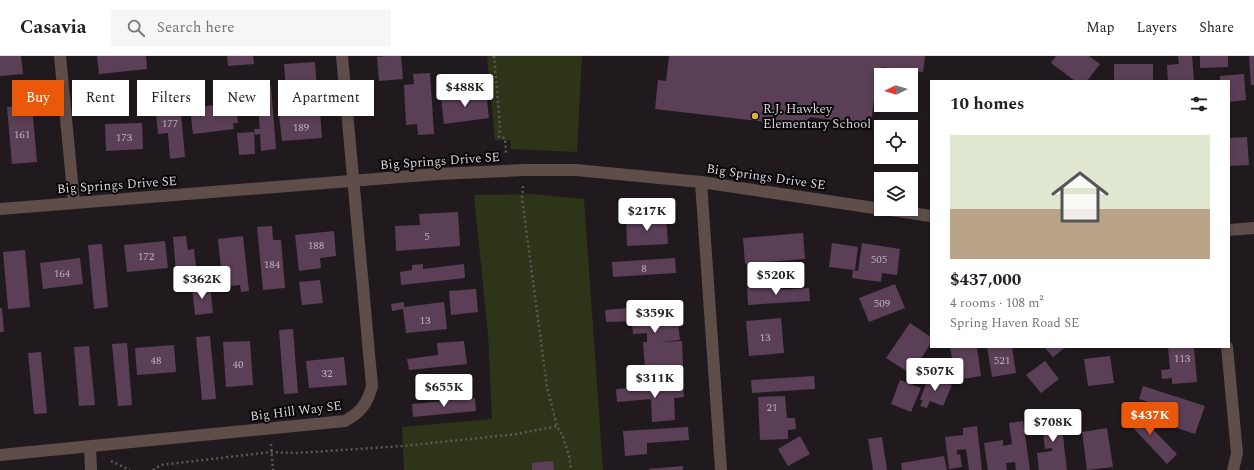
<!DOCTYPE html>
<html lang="en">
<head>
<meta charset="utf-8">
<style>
  body { margin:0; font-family:Spectral,serif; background:#f6f6f6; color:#202124; height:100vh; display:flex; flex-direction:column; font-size:15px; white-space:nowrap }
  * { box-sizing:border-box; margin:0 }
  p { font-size:13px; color:#757577 }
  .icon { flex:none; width:22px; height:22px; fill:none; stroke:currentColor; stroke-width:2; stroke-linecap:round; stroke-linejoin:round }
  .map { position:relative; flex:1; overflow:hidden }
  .panel { position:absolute; left:930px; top:24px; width:300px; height:268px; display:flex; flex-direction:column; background:#fff; border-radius:0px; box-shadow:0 2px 6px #0003 }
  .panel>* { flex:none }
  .guide { position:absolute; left:12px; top:24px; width:380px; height:36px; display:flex; gap:8px }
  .needle { width:26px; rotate:265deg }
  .buttons { position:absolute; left:874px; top:12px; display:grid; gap:8px }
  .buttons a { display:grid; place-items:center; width:44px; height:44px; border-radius:0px; background:#fff; box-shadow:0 2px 6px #0003; font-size:20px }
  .price { position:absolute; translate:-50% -34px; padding:0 9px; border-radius:4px; background:#fff; color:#222; font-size:13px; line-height:26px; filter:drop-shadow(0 1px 2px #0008) }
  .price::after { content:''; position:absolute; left:50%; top:24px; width:12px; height:9px; margin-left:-6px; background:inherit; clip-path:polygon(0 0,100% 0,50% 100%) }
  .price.active { background:#ea580c; color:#fff }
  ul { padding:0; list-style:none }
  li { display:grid; align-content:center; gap:8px; height:212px; padding:0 20px }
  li+li { border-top:1px solid #e0e0e0 }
  li span { display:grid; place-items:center; height:124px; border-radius:0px; color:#555 }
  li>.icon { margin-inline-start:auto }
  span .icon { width:72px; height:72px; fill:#fffc; stroke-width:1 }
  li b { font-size:17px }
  h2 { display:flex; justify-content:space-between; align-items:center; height:48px; padding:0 20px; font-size:17px }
  .chip { padding:0 14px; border-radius:0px; background:#fff; box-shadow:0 2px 6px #0003; font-size:14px; line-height:36px }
  .chip.active { background:#ea580c; color:#fff }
  header { display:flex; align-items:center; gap:24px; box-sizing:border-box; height:56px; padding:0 20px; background:#fff; border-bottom:1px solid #e0e0e0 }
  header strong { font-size:19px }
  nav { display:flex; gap:22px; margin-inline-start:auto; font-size:14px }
  .search { width:280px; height:36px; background:#f6f6f6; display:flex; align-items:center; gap:10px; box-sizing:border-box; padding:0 14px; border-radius:0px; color:#757577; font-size:15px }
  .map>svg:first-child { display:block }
  .green { fill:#2e3418 }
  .building { fill:#5b3f56 }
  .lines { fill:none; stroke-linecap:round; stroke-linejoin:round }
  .path { stroke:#5c575b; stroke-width:2.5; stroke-dasharray:2 3; stroke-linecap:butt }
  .minor { stroke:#5e4d48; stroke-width:12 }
  .poi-dot { fill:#dab333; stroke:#080608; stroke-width:1.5 }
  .labels { text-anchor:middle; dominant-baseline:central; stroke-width:4; stroke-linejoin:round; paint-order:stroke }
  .number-label { font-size:11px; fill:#bab0b9 }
  .poi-label { font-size:13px; fill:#dad6da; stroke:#080608; text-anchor:start }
  .street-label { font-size:13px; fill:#dad6da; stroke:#080608 }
</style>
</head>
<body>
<header>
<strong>Casavia</strong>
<div class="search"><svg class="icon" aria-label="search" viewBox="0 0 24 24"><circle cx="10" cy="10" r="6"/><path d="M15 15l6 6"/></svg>Search here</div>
<nav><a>Map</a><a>Layers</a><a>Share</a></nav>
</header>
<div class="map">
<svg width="1254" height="414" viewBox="0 0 1254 414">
  <rect width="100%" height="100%" fill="#201a1f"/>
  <path class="green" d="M487,0H582L577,96L511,93L510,84H495Z
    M532,138L584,143L603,414H404L402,371L492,363L488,278L474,139Z"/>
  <path class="building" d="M0,0H21L23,18L0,20Z
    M97,0H146L147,13L99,18Z
    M227,0H253L254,8L228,10Z
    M387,0H401L403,23L379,25L377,1Z
    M669,0H925L923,16L882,11V16L877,15L871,69L810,61L809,71L655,53L658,24L666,25Z
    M1056,0H1089L1100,8L1087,25H1075L1051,7Z
    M1178,0H1192L1194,25H1168L1167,9L1179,8Z
    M1200,0H1228V11L1200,12Z
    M1249,0H1254V29H1251Z
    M315,6L317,34L286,36L284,8Z
    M1114,8H1153V25H1114Z
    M430,17L434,78L418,79L417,68L406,69L404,29L414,28L413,18Z
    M1244,18L1246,44L1229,46V25H1220V20Z
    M271,30L276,93L261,95L260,78L255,79L254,73H260L258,53L244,54L243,42H251L250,32Z
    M486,35L489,62L444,68L441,41Z
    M179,37L185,101L170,103L168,77L158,78L156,57L166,56L164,38Z
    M231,47V51L236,50L238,67H233L234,73L193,78L190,52Z
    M32,49L37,106L12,108L7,51Z
    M320,56L322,82L282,85L279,60Z
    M142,67L143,93L106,95L105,68Z
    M254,76L255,98L239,99L237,77Z
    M1247,81L1249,109L1229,110V82Z
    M458,156L460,190L396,195L395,170L420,169L419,158Z
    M666,162L668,188L627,190L626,163Z
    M272,170L273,184H281L285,232L263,234L257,171Z
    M334,175L336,200L320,202L321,212L299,215L295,179Z
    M803,177L805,203L745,208L743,182Z
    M186,180L188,194L194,193L197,220H190L191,227L177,228L173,181Z
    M243,180L249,235L241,236L240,229L223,231L218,183Z
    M165,185L168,212L127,216L124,189Z
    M832,187L858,191L855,214L829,211Z
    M862,187L900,193L897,219L882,217L881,226L852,222L853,214L858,215Z
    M102,188L108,251L94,253L88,189Z
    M25,194L30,251L8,253L3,196Z
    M80,202L83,228L43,233L40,207Z
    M675,202L676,217L613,221L612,206Z
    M423,208V213L464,208L465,222L401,229L400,216L412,214V209Z
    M320,224L323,247L302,249L299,226Z
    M895,228L905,252L869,266L859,242Z
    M210,229L213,257L195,259L192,231Z
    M775,230V234L809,232L810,245L748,249L747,232Z
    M476,233L478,256L451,259L449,235Z
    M404,246V251L444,246L447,273L406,277L403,253L392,255L391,248Z
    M676,248L680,284L660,286L682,285L683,311L668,312V314H645L643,286H647V277L633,278L632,265L606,266L605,254Z
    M0,252H2L4,276H0Z
    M781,262L784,297L749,300L746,265Z
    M910,267L931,281V287L911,318L886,302Z
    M293,273L298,337L284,338L279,274Z
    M210,280L216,343L202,344L196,281Z
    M250,285L253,329L226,331L223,286Z
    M464,285L467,308L409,314L407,303L438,299L437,287Z
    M127,287L132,349L118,350L112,288Z
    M174,289L176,316L137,319L135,292Z
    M89,290L95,349L79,350L74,291Z
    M950,291H977L981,320L956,324Z
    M987,291H1012L1016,317L992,321Z
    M1044,291H1066L1053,301Z
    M1168,291H1194L1197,326L1172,328V322L1162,323L1161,314L1170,313Z
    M41,296L47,357L34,358L28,297Z
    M1110,300L1114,327L1088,330L1084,303Z
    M344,301L347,329L309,332L306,305Z
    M1045,305L1059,323L1041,337L1026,319Z
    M446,318L447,340L419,342L418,319Z
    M814,320L815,333L752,337L751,324Z
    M929,320L952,329L943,350L930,345L927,352L920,350L923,344H920Z
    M900,324L921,332L911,356L891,348Z
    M683,328L684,341L674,342L675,364L652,366L651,343L617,346L616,333Z
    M1143,330L1205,350L1195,378L1171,370L1175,355L1139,343Z
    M785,340L787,362H795L796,373L788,374V383L760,384L758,341Z
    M475,342L476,355L413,361L412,348Z
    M1132,352L1177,398L1167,408L1123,361Z
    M1060,355L1067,414H1039L1037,397L1052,395V392L1045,393L1041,357Z
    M1023,365L1030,414H1016L1015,406L1006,407L1007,414H988L984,387L1003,384V390L1012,388L1009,367Z
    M977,370L982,414H969L966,393L957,394V399L960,398L962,411L949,413L945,381L963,379V372Z
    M688,371L689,384L647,387V398L625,400L623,375Z
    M1107,372L1113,411L1087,414L1082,376Z
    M800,380L810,398L788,410L778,393Z
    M882,381L887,414H873L868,383Z
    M944,400L947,414H902L901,407Z
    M553,405L554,414H532V407Z
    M683,410V414H649V413Z"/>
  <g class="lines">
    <path class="path" d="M494,0L500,70L499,81L505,82L506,98
      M523,130L522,142L547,331L557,370L563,381L569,400L571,414
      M271,388L273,414
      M111,405L130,414
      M153,414L161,409L271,396L297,397L403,390L517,378L557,370"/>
    <path class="minor" d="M60,0L74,146
      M701,126L721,414
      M0,153L438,118L524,114H576L701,126L881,153
      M884,153L931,160
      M1229,174L1254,172
      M1227,291L1237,397L1233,414
      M90,392L91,414
      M0,399L345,365C360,357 368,347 372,330L342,0"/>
  </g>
  <circle class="poi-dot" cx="755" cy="60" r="4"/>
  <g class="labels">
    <g class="number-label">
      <text x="170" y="67">177</text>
      <text x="301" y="71">189</text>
      <text x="22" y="78">161</text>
      <text x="124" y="81">173</text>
      <text x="427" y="180">5</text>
      <text x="316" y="189">188</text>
      <text x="146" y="200">172</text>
      <text x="879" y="203">505</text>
      <text x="272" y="208">184</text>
      <text x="644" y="212">8</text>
      <text x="62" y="217">164</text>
      <text x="882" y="247">509</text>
      <text x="425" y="264">13</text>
      <text x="765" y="281">13</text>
      <text x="1182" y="302">113</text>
      <text x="156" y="304">48</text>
      <text x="1002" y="304">521</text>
      <text x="238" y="308">40</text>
      <text x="327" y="317">32</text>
      <text x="772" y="351">21</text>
    </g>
    <g class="poi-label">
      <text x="763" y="53">R.J. Hawkey<tspan x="763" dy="15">Elementary School</tspan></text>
    </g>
    <g class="street-label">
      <text transform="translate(440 105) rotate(-4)">Big Springs Drive SE</text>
      <text transform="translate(766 121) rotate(8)">Big Springs Drive SE</text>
      <text transform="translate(117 129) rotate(-4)">Big Springs Drive SE</text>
      <text transform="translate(296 355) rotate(-7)">Big Hill Way SE</text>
    </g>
  </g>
</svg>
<div class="buttons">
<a><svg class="needle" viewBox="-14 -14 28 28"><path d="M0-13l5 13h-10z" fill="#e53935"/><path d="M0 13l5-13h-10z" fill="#757577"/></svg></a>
<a><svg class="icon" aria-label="locate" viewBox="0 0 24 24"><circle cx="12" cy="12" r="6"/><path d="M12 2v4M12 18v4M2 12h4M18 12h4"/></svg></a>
<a><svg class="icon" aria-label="layers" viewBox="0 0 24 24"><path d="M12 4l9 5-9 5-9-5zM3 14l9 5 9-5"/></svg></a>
</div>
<b class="price" style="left:465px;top:52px">$488K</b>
<b class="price" style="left:647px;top:176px">$217K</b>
<b class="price" style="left:776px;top:240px">$520K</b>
<b class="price" style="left:202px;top:244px">$362K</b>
<b class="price" style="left:655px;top:278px">$359K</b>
<b class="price" style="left:935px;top:336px">$507K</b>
<b class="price" style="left:655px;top:343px">$311K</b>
<b class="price" style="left:444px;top:352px">$655K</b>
<b class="price active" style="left:1150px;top:380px">$437K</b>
<b class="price" style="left:1053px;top:387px">$708K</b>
<div class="guide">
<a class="chip active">Buy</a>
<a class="chip">Rent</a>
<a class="chip">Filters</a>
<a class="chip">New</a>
<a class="chip">Apartment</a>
</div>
<section class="panel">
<h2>10 homes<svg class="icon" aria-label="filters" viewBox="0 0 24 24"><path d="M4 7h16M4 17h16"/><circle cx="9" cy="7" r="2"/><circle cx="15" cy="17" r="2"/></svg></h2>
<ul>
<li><span style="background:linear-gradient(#dfe7d0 60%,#b9a48a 0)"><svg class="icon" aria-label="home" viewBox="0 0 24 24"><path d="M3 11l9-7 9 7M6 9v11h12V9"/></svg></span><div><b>$437,000</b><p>4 rooms · 108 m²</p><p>Spring Haven Road SE</p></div></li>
</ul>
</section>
</div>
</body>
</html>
